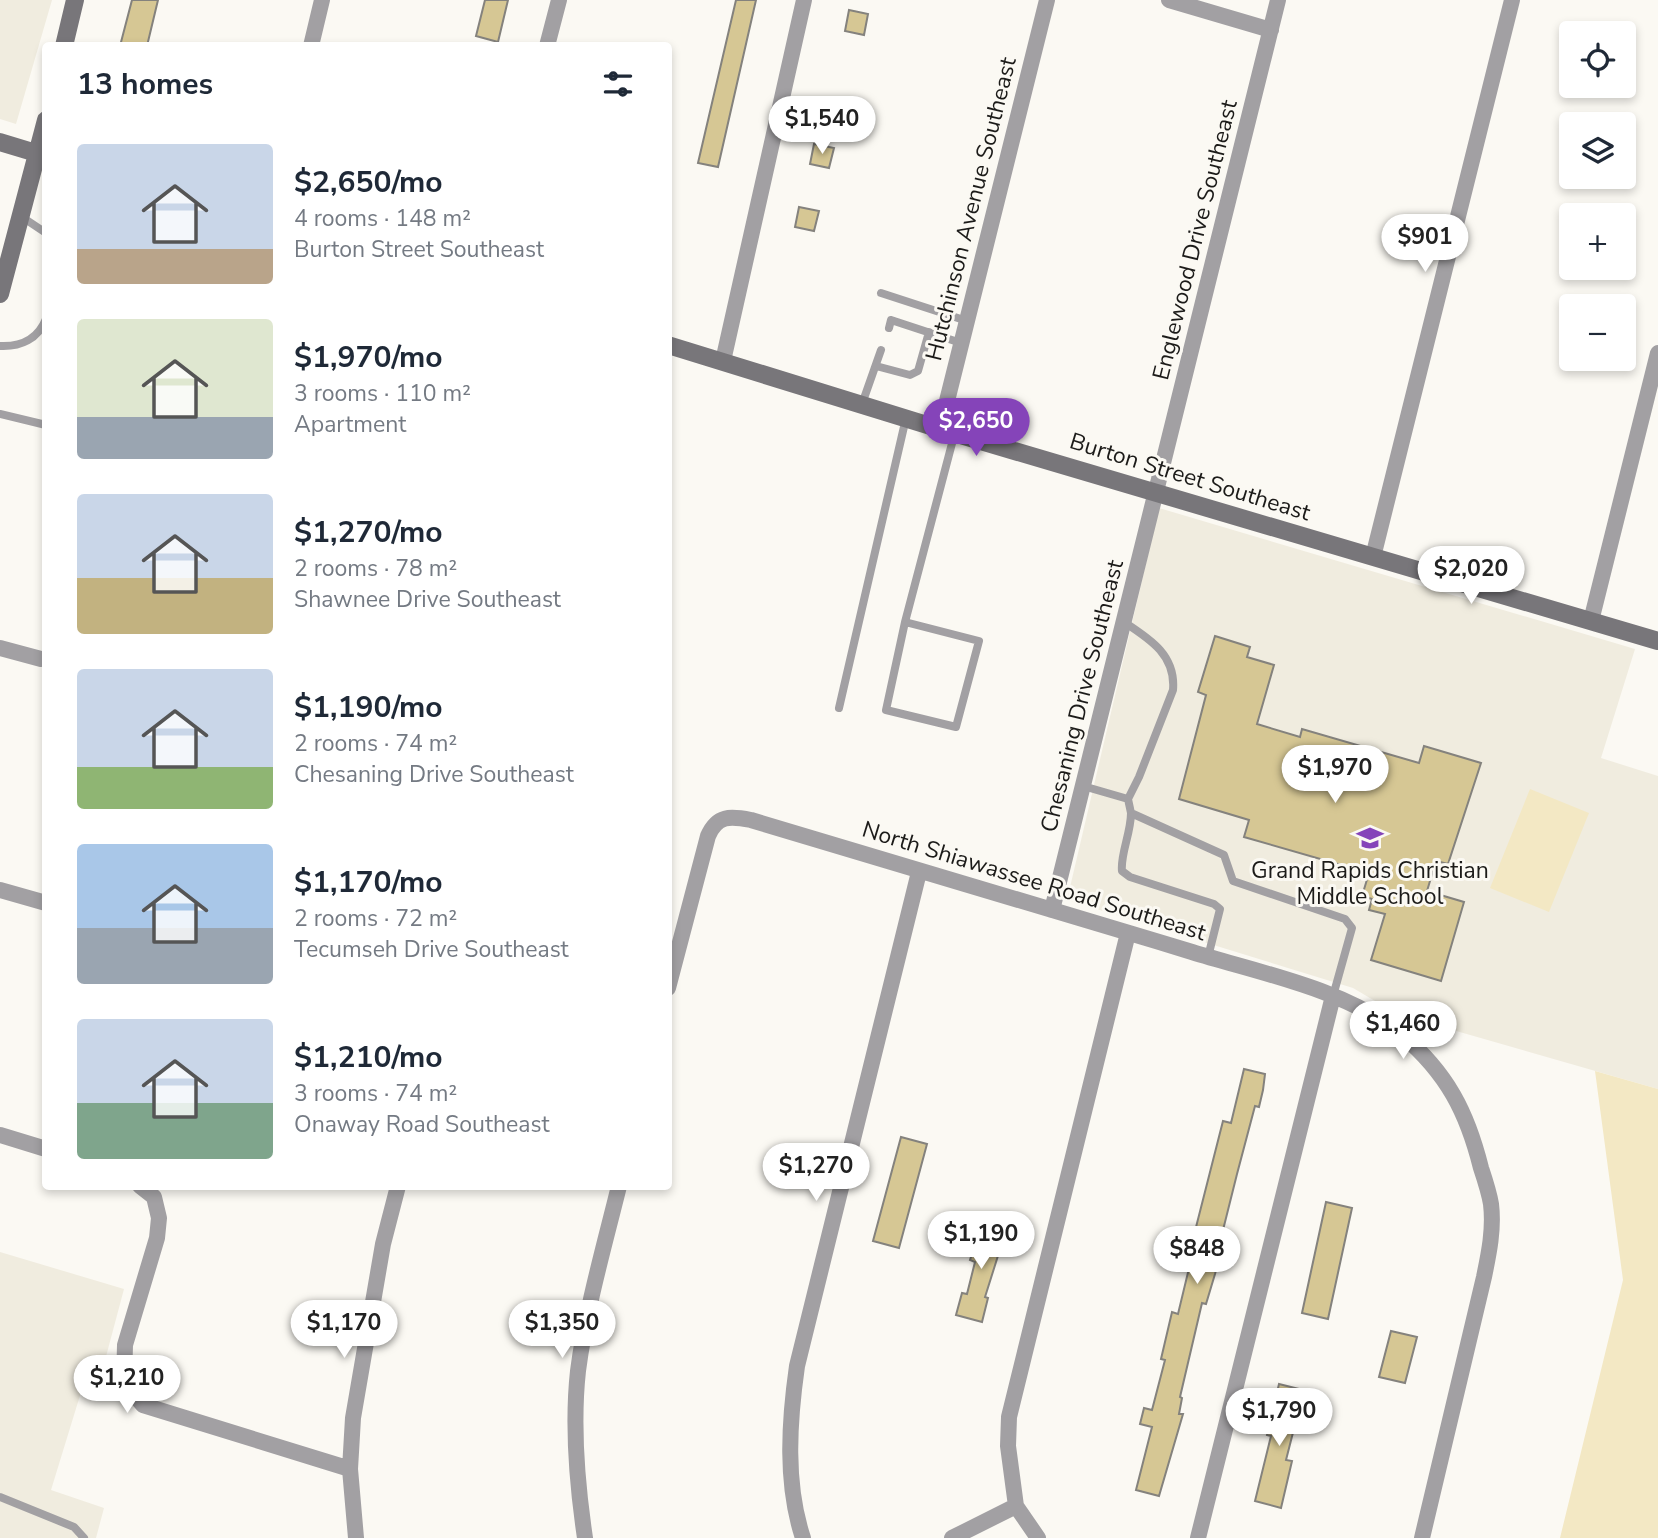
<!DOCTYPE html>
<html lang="en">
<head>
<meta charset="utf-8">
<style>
  body { margin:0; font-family:"Nunito Sans",sans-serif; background:#f6f6f7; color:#1f2937; height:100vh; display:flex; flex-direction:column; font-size:26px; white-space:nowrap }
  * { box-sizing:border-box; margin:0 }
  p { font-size:23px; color:#747a83 }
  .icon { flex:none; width:38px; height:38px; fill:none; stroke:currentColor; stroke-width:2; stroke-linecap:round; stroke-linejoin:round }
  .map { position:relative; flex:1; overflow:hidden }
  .details { position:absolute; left:42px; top:42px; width:630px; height:1148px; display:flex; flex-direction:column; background:#fff; border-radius:7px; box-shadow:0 4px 10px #0003 }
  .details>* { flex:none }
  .buttons { position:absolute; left:1559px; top:21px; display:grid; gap:14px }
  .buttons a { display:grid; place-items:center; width:77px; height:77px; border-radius:7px; background:#fff; box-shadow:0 4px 10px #0003; font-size:35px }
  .price { position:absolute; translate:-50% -60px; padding:0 16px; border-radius:24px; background:#fff; color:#222; font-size:23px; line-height:46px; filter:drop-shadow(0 2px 4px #0008) }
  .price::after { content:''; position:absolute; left:50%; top:42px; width:21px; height:16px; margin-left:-10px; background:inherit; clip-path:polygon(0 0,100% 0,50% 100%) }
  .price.current { background:#8544b9; color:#fff }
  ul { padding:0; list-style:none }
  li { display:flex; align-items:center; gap:21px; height:175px; padding:0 35px }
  li span { display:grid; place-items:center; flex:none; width:196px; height:140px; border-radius:7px; color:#555 }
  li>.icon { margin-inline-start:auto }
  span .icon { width:84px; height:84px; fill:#fffc; stroke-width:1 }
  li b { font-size:30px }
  h2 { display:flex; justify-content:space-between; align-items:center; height:84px; padding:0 35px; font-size:30px }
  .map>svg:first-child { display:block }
  .built { fill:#f0ecdf }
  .green { fill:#f3e8c4 }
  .building { fill:#d6c794; stroke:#84827d; stroke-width:2 }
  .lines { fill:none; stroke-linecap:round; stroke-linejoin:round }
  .service { stroke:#a2a0a3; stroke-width:8 }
  .minor { stroke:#a2a0a3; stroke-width:16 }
  .secondary { stroke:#78767a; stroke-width:18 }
  .labels { text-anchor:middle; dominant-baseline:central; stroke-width:6; stroke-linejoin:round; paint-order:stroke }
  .street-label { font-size:23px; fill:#1c1b19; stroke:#fbf9f3 }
  .poi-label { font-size:23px; fill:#1c1b19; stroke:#fbf9f3 }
</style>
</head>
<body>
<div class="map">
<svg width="1658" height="1538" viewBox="0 0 1658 1538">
  <rect width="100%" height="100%" fill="#fbf9f3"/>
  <path class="built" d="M0,0H52L16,124L0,119Z
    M1159,508L1635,649L1601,758L1658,776V1089L1397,1014L1353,988L1067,900Z
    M0,1252L124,1289L96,1394L82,1389L51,1490L104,1508L96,1538H0Z"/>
  <path class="green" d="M1530,789L1589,813L1549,912L1490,888Z
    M1595,1071L1658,1089V1538H1560L1623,1280Z"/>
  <path class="building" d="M132,0H158L147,46H120Z
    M485,0H508L498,42L476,36Z
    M736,0H756L718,167L698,163Z
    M849,10L868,14L864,35L845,31Z
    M814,144L834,148L829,168L810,164Z
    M799,207L819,211L814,231L795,227Z
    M1215,636L1250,647L1247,657L1274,665L1257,724L1300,737L1302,729L1419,763L1424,746L1481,763L1448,864L1436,861L1427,891L1464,902L1441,981L1371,960L1385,914L1369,910L1372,899L1362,896L1369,873L1244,837L1249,820L1179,799L1206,695L1198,692Z
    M1244,1069L1265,1074L1263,1090L1259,1107L1255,1106L1237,1174L1216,1258L1219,1259L1215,1274L1206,1304L1202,1303L1180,1397L1182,1398L1179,1414H1183L1159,1496L1136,1490L1152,1427L1140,1424L1144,1408L1152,1410L1165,1360L1161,1359L1172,1312L1178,1314L1197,1235H1194L1223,1121L1231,1123Z
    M901,1137L927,1144L899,1248L873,1241Z
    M1326,1202L1352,1208L1328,1319L1302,1313Z
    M984,1218L1003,1223L998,1242L1002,1243L985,1297L988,1298L982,1322L956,1315L962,1293L967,1294L975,1262L970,1260Z
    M1391,1331L1417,1337L1405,1383L1379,1377Z
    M1279,1384L1299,1389L1295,1404L1300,1405L1286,1460L1292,1461L1281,1508L1255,1501L1271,1436L1267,1435Z"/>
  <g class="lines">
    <path class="service" d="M22,217L46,233
      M881,293L967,321
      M889,328L891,320L961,343
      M0,346C21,347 38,339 46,319
      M876,366L910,375L918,371L929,332
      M862,404L881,350
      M0,414L46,425
      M905,622L886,710L956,727L979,641L905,622L955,432
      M1124,622C1150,639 1176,655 1173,690L1139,777L1128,799L1131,813L1224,855L1233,881L1345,919L1352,928L1333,996
      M839,708L906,418
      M1083,786L1128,799
      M1131,813C1131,833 1120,855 1122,871L1130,877L1214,904L1220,909L1208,957
      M0,1497L74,1527L84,1538"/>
    <path class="minor" d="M1169,0L1271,30
      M311,46L322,0
      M547,46L559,0
      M723,361L804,0
      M940,429L1047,0
      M1373,557L1512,0
      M1591,621L1658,353
      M0,648L41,659
      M0,890L46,903
      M1052,910L1278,0
      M668,988L708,836C717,815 730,816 751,820C897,865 1045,907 1192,952C1260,973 1346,989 1402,1035C1447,1073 1467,1112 1481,1168C1485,1180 1489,1192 1491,1204C1494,1229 1489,1253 1484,1277L1422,1538
      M0,1135L46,1149
      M140,1186L154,1197L159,1218L157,1238L125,1345L124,1383L143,1405L350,1469
      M356,1538L350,1469L353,1418L383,1244L398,1186
      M585,1538C577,1484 572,1426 578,1371C586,1309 604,1247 619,1186
      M803,1538C785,1484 789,1422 797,1366L919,872
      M952,1538L1016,1506
      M1038,1538L1016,1506L1008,1446L1009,1417L1128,933
      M1198,1538L1333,996"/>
    <path class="secondary" d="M64,46L75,0
      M0,142L46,156
      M0,294L46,120
      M668,345L940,429L1658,641"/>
  </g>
  <defs>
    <g id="school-bare" transform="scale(2.1)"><path d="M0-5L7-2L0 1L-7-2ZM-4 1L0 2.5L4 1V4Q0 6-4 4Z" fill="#8544b9" stroke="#fbf9f3" stroke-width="2.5" paint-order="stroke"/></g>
  </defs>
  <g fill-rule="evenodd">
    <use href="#school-bare" x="1370" y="838"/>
  </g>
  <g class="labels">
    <g class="street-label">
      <text transform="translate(971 209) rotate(-76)">Hutchinson Avenue Southeast</text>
      <text transform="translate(1195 240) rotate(-76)">Englewood Drive Southeast</text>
      <text transform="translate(1190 477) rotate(17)">Burton Street Southeast</text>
      <text transform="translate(1082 696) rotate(-76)">Chesaning Drive Southeast</text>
      <text transform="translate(1034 881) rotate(17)">North Shiawassee Road Southeast</text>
    </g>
    <g class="poi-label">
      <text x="1370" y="870">Grand Rapids Christian<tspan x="1370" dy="26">Middle School</tspan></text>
    </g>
  </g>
</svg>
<div class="buttons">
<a><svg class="icon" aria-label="locate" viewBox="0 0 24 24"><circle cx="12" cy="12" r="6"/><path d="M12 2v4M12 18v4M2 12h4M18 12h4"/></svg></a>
<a><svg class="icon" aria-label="layers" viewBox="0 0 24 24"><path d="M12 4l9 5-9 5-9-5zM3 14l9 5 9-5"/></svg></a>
<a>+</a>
<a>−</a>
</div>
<b class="price" style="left:822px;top:156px">$1,540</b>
<b class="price" style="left:1425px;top:274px">$901</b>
<b class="price current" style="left:976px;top:458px">$2,650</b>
<b class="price" style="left:1471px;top:606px">$2,020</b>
<b class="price" style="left:1335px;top:805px">$1,970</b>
<b class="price" style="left:1403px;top:1061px">$1,460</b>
<b class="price" style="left:816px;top:1203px">$1,270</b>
<b class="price" style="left:981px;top:1271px">$1,190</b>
<b class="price" style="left:1197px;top:1286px">$848</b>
<b class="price" style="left:344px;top:1360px">$1,170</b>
<b class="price" style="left:562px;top:1360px">$1,350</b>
<b class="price" style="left:127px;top:1415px">$1,210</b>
<b class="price" style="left:1279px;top:1448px">$1,790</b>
<section class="details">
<h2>13 homes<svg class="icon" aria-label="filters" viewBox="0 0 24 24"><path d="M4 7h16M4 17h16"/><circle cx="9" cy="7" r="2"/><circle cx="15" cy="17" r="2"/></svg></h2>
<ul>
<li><span style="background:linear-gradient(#c9d6e8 75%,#b9a48a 0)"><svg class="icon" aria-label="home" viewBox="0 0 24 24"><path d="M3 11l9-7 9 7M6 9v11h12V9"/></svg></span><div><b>$2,650/mo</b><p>4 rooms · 148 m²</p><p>Burton Street Southeast</p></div></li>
<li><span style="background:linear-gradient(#dfe7d0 70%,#9aa5b1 0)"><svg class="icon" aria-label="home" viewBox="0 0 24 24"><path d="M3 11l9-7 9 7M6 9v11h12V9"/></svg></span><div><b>$1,970/mo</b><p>3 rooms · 110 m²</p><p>Apartment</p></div></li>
<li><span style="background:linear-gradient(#c9d6e8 60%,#c2b280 0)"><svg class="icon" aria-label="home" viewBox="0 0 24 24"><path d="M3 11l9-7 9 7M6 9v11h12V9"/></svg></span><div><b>$1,270/mo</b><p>2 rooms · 78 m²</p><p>Shawnee Drive Southeast</p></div></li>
<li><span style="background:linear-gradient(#c9d6e8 70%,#8fb573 0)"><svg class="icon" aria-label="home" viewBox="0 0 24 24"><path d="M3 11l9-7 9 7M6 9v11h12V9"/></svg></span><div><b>$1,190/mo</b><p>2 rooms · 74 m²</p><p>Chesaning Drive Southeast</p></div></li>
<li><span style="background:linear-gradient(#a9c7e8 60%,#9aa5b1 0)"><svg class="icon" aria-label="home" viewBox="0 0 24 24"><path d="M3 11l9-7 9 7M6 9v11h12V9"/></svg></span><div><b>$1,170/mo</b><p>2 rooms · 72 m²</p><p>Tecumseh Drive Southeast</p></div></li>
<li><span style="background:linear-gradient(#c9d6e8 60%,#7fa58c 0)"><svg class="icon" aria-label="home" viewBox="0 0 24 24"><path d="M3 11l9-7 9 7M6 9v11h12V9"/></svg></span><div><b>$1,210/mo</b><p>3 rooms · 74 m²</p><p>Onaway Road Southeast</p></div></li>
</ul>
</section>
</div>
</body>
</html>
